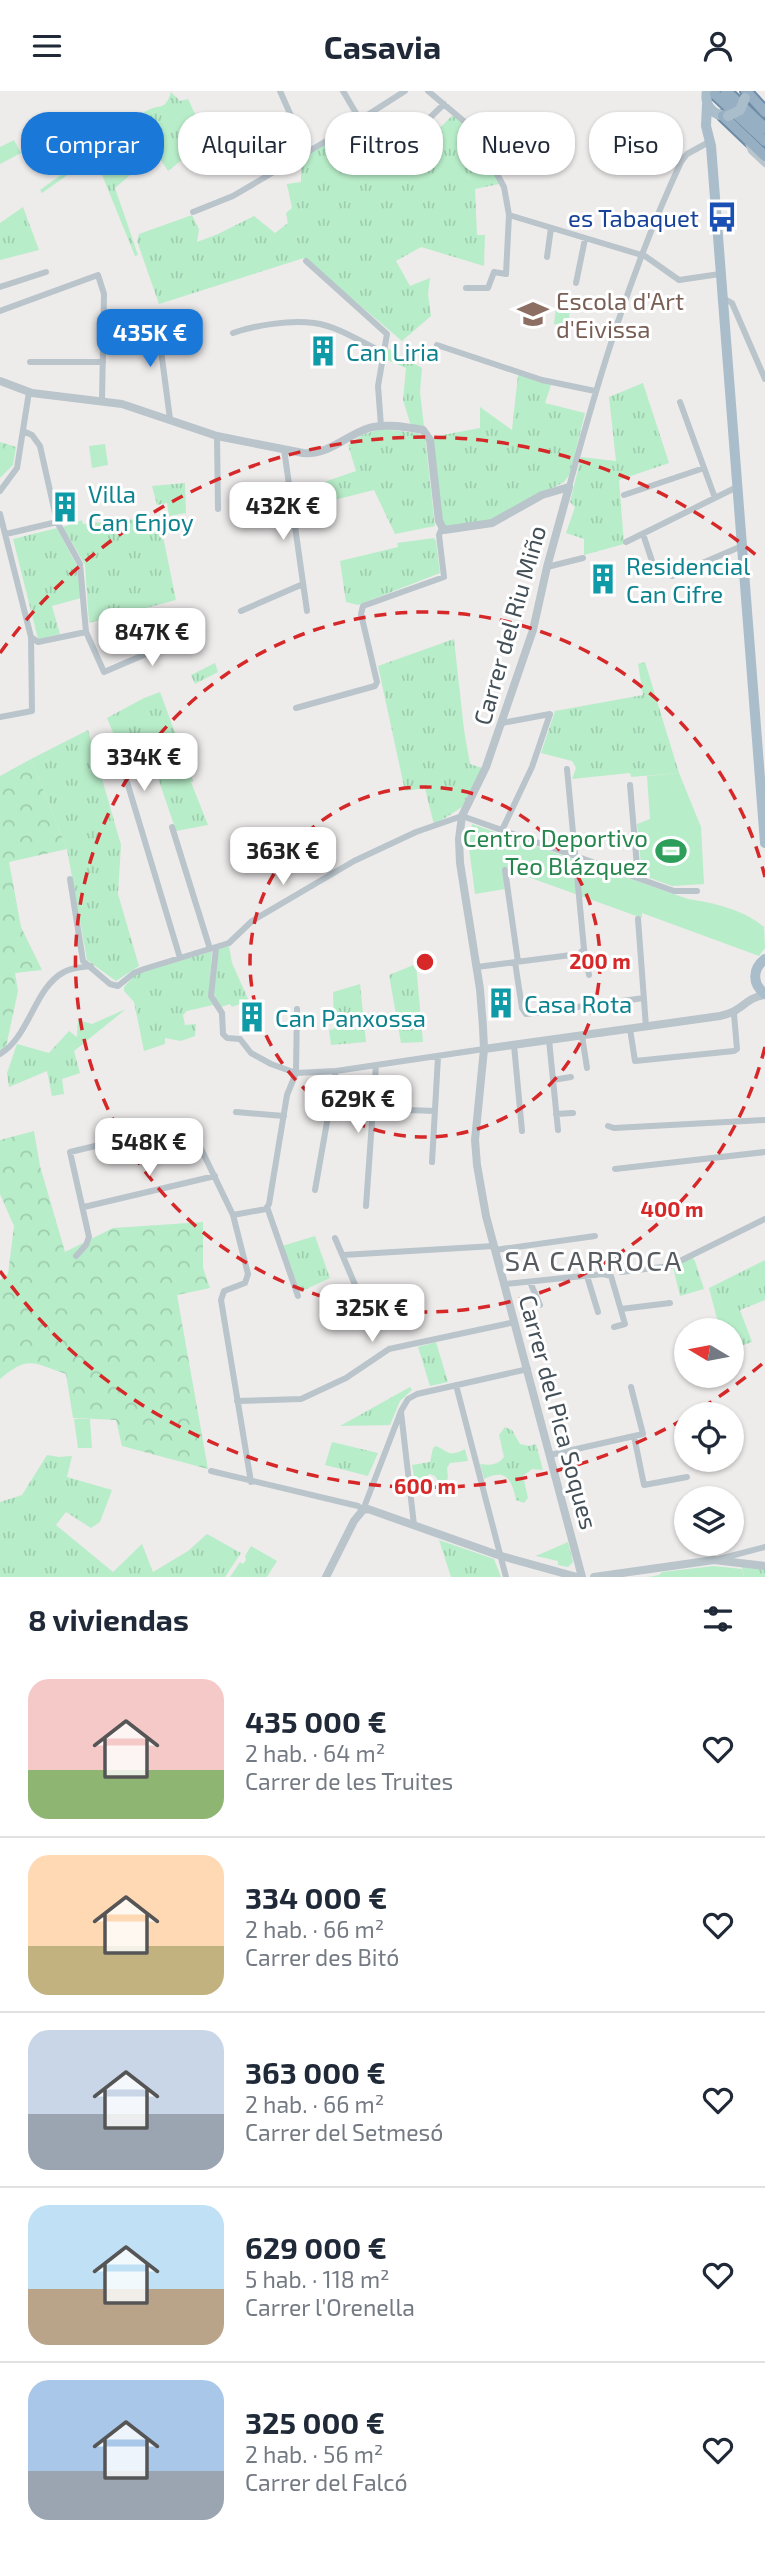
<!DOCTYPE html>
<html lang="es">
<head>
<meta charset="utf-8">
<style>
  body { margin:0; font-family:"Exo 2",sans-serif; background:#f6f6f7; color:#1f2937; height:100vh; display:flex; flex-direction:column; font-size:26px; white-space:nowrap }
  * { box-sizing:border-box; margin:0 }
  p { font-size:23px; color:#747a83 }
  .icon { flex:none; width:38px; height:38px; fill:none; stroke:currentColor; stroke-width:2; stroke-linecap:round; stroke-linejoin:round }
  .map { position:relative; height:1486px; overflow:hidden }
  .side { display:flex; flex-direction:column; background:#fff; flex:1 }
  .side>* { flex:none }
  .top-card { position:absolute; left:21px; top:21px; width:724px; height:63px; display:flex; gap:14px }
  .needle { width:46px; rotate:280deg }
  .controls { position:absolute; left:674px; top:1227px; display:grid; gap:14px }
  .controls a { display:grid; place-items:center; width:70px; height:70px; border-radius:50%; background:#fff; box-shadow:0 2px 5px #0004; font-size:35px }
  .price { position:absolute; translate:-50% -60px; padding:0 16px; border-radius:14px; background:#fff; color:#222; font-size:23px; line-height:46px; filter:drop-shadow(0 2px 4px #0008) }
  .price::after { content:''; position:absolute; left:50%; top:42px; width:21px; height:16px; margin-left:-10px; background:inherit; clip-path:polygon(0 0,100% 0,50% 100%) }
  .price.current { background:#1a79d8; color:#fff }
  ul { padding:0; list-style:none }
  li { display:flex; align-items:center; gap:21px; height:175px; padding:0 28px }
  li+li { border-top:2px solid #e0e1e3 }
  li span { display:grid; place-items:center; flex:none; width:196px; height:140px; border-radius:21px; color:#555 }
  li>.icon { margin-inline-start:auto }
  span .icon { width:84px; height:84px; fill:#fffc; stroke-width:1 }
  li b { font-size:30px }
  h2 { display:flex; justify-content:space-between; align-items:center; height:84px; padding:0 28px; font-size:30px }
  .pill { padding:0 24px; border-radius:28px; background:#fff; box-shadow:0 2px 5px #0004; font-size:24px; line-height:63px }
  .pill.current { background:#1a79d8; color:#fff }
  header { display:flex; justify-content:space-between; align-items:center; height:91px; padding:0 28px; background:#fff; font-size:32px; font-weight:700 }
  .map>svg:first-child { display:block }
  .grass { fill:url(#grass-tufts) }
  .forest { fill:url(#forest-crowns) }
  .park { fill:#b8edc9 }
  .lines { fill:none; stroke-linecap:round; stroke-linejoin:round }
  .trunk-casing { stroke:#6e8ca6; stroke-width:14 }
  .minor { stroke:#b9c4cb; stroke-width:6 }
  .tertiary { stroke:#b9c4cb; stroke-width:8 }
  .primary { stroke:#aabdcb; stroke-width:10 }
  .trunk { stroke:#96afc2; stroke-width:10 }
  .primary-bridge { stroke:#aabdcb; stroke-width:10 }
  .ring { fill:none; stroke:#d62828; stroke-width:3.5; stroke-dasharray:12 9 }
  .labels { text-anchor:middle; dominant-baseline:central; stroke-width:6; stroke-linejoin:round; paint-order:stroke }
  .transit-label { font-size:24px; fill:#164399; stroke:#fff; text-anchor:end }
  .education-label { font-size:24px; fill:#785e54; stroke:#fff; text-anchor:start }
  .culture-label { font-size:24px; fill:#0d838f; stroke:#fff; text-anchor:start }
  .street-label { font-size:24px; fill:#445058; stroke:#fff }
  .leisure-label { font-size:24px; fill:#27864d; stroke:#fff; text-anchor:end }
  .quarter-label { font-size:28px; letter-spacing:2px; fill:#585c60; stroke:#fff }
  .centre { fill:#d62828; stroke:#fff; stroke-width:3.5 }
  .ring-label { font-size:21px; text-anchor:middle; font-weight:bold; fill:#d62828; stroke:#fff; stroke-width:6; stroke-linejoin:round; paint-order:stroke }
</style>
</head>
<body>
<header><svg class="icon" aria-label="menu" viewBox="0 0 24 24"><path d="M4 6h16M4 12h16M4 18h16"/></svg>Casavia<svg class="icon" aria-label="person" viewBox="0 0 24 24"><circle cx="12" cy="8" r="4"/><path d="M4 21q1-7 8-7t8 7"/></svg></header>
<div class="map">
<svg width="765" height="1486" viewBox="0 0 765 1486">
  <defs>
    <pattern id="grass-tufts" width="24" height="20" patternUnits="userSpaceOnUse" patternTransform="scale(1.75)"><rect width="24" height="20" fill="#b8edc9"/><path d="M3 7l-1-3M5 7V3M7 7l1-3M15 17l-1-3M17 17v-4M19 17l1-3" fill="none" stroke="#9fcdaf"/></pattern>
    <pattern id="forest-crowns" width="20" height="18" patternUnits="userSpaceOnUse" patternTransform="scale(1.75)"><rect width="20" height="18" fill="#b8edc9"/><path d="M2 6a3 3 0 1 1 6 0M12 15a3 3 0 1 1 6 0" fill="none" stroke="#9fcdaf"/></pattern>
  </defs>
  <rect width="100%" height="100%" fill="#eeebeb"/>
  <path class="grass" d="M171,1L180,10L188,8L209,52L196,58L168,80L156,62L115,97L138,164L135,165L98,74L93,66L42,102L40,99L133,32C136,28 141,22 146,20C160,12 165,21 171,1Z
    M454,23L470,38L500,91L499,93L475,98L477,144H485L484,175L421,156L396,170L410,195L430,187L428,203L431,225L402,250L304,167L159,213L137,150L139,143L192,124L199,138L197,151L218,143L254,125L275,142L288,132L286,122L292,117L287,93L301,91V77L290,75L331,50L337,61L358,48L352,37L370,26L395,83L423,67L417,59Z
    M23,116L39,159L0,169V132Z
    M387,257L422,277L420,301L424,336L411,335L403,309L406,277L385,268Z
    M518,284L551,294L545,312L585,322L570,383L564,391L491,429L446,435L443,433L432,346L480,337V316L512,339Z
    M643,292L669,372L619,389L624,453L584,464V448L566,442L575,416L570,411L581,366L616,370L609,306Z
    M381,338L417,342L425,346L435,435L395,443L374,399L330,410L324,391L356,380L348,354L362,344Z
    M185,392L186,422L169,425L167,412L157,414L152,395Z
    M159,426L176,509L89,532L85,474L63,436L82,429L83,433Z
    M57,437L77,475L81,507L52,515L60,543L38,548L13,448Z
    M434,447L436,450L440,482L358,514L346,511L340,470L398,456L397,452Z
    M454,548L464,639L470,673L482,677L462,716L434,734L425,697L405,700L378,575Z
    M645,571L679,682L631,686L630,682L572,688L576,677L572,670L541,662L555,620L643,604L638,573Z
    M215,572L218,581L195,593L191,584Z
    M160,601L193,690L191,691L208,734L176,740L153,672L128,678L107,627L144,607Z
    M88,639L121,754L118,803L139,875L116,890L87,869L67,758L31,668Z
    M229,855L232,872L249,910L232,916L230,913L221,916C208,902 213,874 219,857Z
    M212,860L209,900L213,914L187,920L183,924L185,934L196,933L195,945L181,950L165,947V953L144,960L134,911L124,900V896L136,883Z
    M416,873L423,951L401,952L389,884Z
    M360,893L366,951L331,954L329,939L334,938L333,901Z
    M126,918L74,960L80,982L62,988L64,1003L52,1005L47,980L9,996L7,982L17,953L49,962L69,940L77,946L78,929L92,933Z
    M315,1145L330,1187L300,1201L282,1155Z
    M692,1166L695,1170L704,1198L680,1205L673,1176Z
    M765,1169V1209L740,1219L752,1251L732,1258V1239H720L709,1197Z
    M436,1251L448,1291L430,1295L418,1256Z
    M410,1296L412,1299L400,1310L390,1334L340,1335Z
    M505,1336L512,1339L520,1353L529,1355L536,1353L543,1379L532,1378L523,1385L528,1407L524,1412L516,1409C512,1389 506,1377 484,1388L480,1373C490,1374 497,1375 504,1366L499,1344Z
    M332,1351L378,1362L368,1385L325,1374Z
    M436,1355C448,1360 449,1367 465,1358L468,1370L450,1372L447,1377L448,1388L444,1391H439L435,1385L430,1383L415,1391L412,1374L430,1371L433,1357Z
    M47,1364L59,1366L72,1365L67,1386L112,1399L100,1431L91,1437L66,1421L56,1434L113,1481L142,1453L153,1481L188,1460L207,1443L241,1462L225,1486H0V1411L22,1404Z
    M439,1449L494,1468L501,1486H451Z
    M568,1451L573,1471L568,1476L558,1474V1470L536,1465Z
    M251,1455L277,1470L267,1486H230L240,1471L243,1473L246,1469L245,1465Z
    M742,1476L765,1479V1486H744Z"/>
  <path class="forest" d="M0,351L16,356L13,374L0,387Z
    M31,668L67,758L9,771L21,836L42,879L15,882L18,900L6,956L0,959V685Z
    M34,1040L40,1075L65,1161L113,1137L203,1131V1177L210,1197L177,1204L208,1378L122,1355L116,1329L73,1327L66,1283C32,1272 29,1264 0,1288V1189L8,1183L14,1135L0,1103V1049Z"/>
  <path class="park" d="M14,49L21,62L0,73V56Z
    M557,207L571,208L568,235L554,233Z
    M105,353L108,374L92,377L89,355Z
    M679,682L701,736L704,793L672,795L642,784L637,733L650,728L647,685Z
    M472,733L688,808C715,812 744,819 764,836L765,857L759,865L642,822V827L503,777L505,798L475,803L469,757Z
    M74,1328H90L92,1357H78Z
    M714,1475L742,1478L744,1486H648L659,1484L662,1481Z"/>
  <g class="lines">
    <g class="trunk-casing">
      <path id="trunk" d="M726,0L765,37
        M746,0L765,21
        M715,3L765,50
        M723,25L765,65"/>
    </g>
    <path class="minor" d="M280,0L307,61
      M343,0L360,29
      M428,0L472,37L504,96L509,124L506,183L494,181L488,197H466
      M748,52L751,60L765,73
      M395,53L409,47L444,13
      M193,121L233,105L333,46L405,0
      M509,124L645,165L679,189L720,183
      M547,166L551,137
      M306,170L387,243L378,295L381,335
      M576,192L585,148
      M0,196L46,181
      M723,207L732,212L765,288
      M0,220L98,184L104,203L102,309
      M104,228L157,229L170,328
      M233,242C255,234 290,229 314,232C338,235 363,252 384,262
      M437,254L542,289L595,300
      M30,271H103
      M680,311L715,407
      M23,340L32,344L40,355L57,431L80,473L86,541L104,581L188,545
      M217,345L218,418
      M284,358L307,520
      M569,396C599,285 632,176 681,71L687,63L709,51
      M0,400L17,377L29,301
      M624,404L704,377
      M0,423L31,546L32,620L0,626
      M6,443L57,431
      M643,443L652,470
      M626,451L737,396
      M547,476L583,467
      M672,485L742,455
      M241,520L303,493
      M31,546L38,551L86,541
      M296,617L375,595L377,591L361,523L363,515L444,486L439,444L442,437
      M567,678L584,858L589,884
      M124,681L180,867
      M630,694L638,787
      M172,736L210,858
      M502,739L532,676L550,623L502,632
      M505,779L518,871
      M70,788L83,870L110,893L118,895L134,882L144,878L229,852L252,830L354,770L416,741L462,725L674,800H697
      M638,828L646,936
      M216,857L211,905L222,922L223,943L227,947L240,948L251,962L271,973L296,982L336,980L484,958
      M515,871L522,917L526,923L644,907
      M477,876L579,863L584,858
      M630,938L635,970L734,960L737,958L734,923
      M582,945L587,977
      M549,949L558,1039
      M514,954L522,1040
      M0,963C30,945 34,897 64,881C71,877 83,876 91,875
      M553,989L571,986
      M406,1019L435,1020
      M236,1021L284,1025
      M556,1023L573,1022
      M608,1035L614,1037L765,1029
      M432,1071L438,966
      M615,1078L765,1061
      M315,1099L336,980
      M366,1115L376,974
      M84,1116L215,1085
      M267,1116L298,1205
      M233,1124L266,1118L269,1113L287,1004L296,982L297,918
      M335,1147L356,1196
      M495,1159L595,1145
      M343,1164L494,1155
      M76,1165L86,1154L89,1146L70,1061L183,1034L191,1037L233,1124L248,1183L245,1192L224,1200L221,1209L251,1391
      M621,1181L670,1175L765,1128
      M587,1185L598,1221
      M530,1191L540,1214
      M505,1193L603,1183L611,1185L625,1233L614,1236
      M621,1218L670,1212
      M456,1294L506,1486
      M237,1310L301,1308L346,1287L389,1258L515,1231
      M401,1321L414,1434
      M634,1345L644,1394L687,1386
      M550,1364L643,1343L631,1296
      M211,1380L358,1415L363,1419L401,1320L408,1308L417,1303L528,1278
      M719,1468L765,1456"/>
    <path class="tertiary" d="M0,290L32,302L122,313L217,345L303,362C330,364 346,344 369,337C384,332 407,336 423,339L430,349L439,430L444,439L492,432L542,404L569,396L547,476L533,539L486,676L462,725L459,748L460,772L480,898L483,936L484,958L475,1049L477,1074L486,1125L582,1486
      M484,958L720,925C742,921 746,906 765,904
      M326,1486L354,1430L363,1419L368,1418L498,1464L577,1486
      M594,1486L714,1469L765,1475"/>
    <path class="primary" d="M707,0C704,15 713,25 728,25
      M707,13L706,35L711,55L765,752
      M765,868C752,878 752,893 765,903"/>
    <use href="#trunk" class="trunk"/>
    <path class="primary-bridge" d="M728,25L740,19L745,7"/>
  </g>
  <g class="ring">
    <circle cx="425" cy="871" r="175"/>
    <path d="M765 956A350 350 0 1 1 765 786"/>
    <path d="M762 1273A525 525 0 0 1 695 1321M684 1328A525 525 0 0 1 0 1180M0 562A525 525 0 0 1 762 469"/>
  </g>
  <defs>
    <g id="bus-bare" transform="scale(2.415)"><path d="M-5-6H5V4H4V6H2V4H-2V6H-4V4H-5ZM-3.5-4V0h7V-4ZM-3.5 1.2v1.5H-2V1.2ZM2 1.2v1.5H3.5V1.2Z" fill="#1a4fb4" stroke="#fff" stroke-width="2.5" paint-order="stroke"/></g>
    <g id="school-bare" transform="scale(2.415)"><path d="M0-5L7-2L0 1L-7-2ZM-4 1L0 2.5L4 1V4Q0 6-4 4Z" fill="#8d6e63" stroke="#fff" stroke-width="2.5" paint-order="stroke"/></g>
    <g id="building-bare" transform="scale(2.415)"><path d="M-4-6H4V6H1V3H-1V6H-4ZM-2.5-4.3h1.7v1.8h-1.7ZM.8-4.3h1.7v1.8H.8ZM-2.5-1h1.7V.8h-1.7ZM.8-1h1.7V.8H.8Z" fill="#0f9aa8" stroke="#fff" stroke-width="2.5" paint-order="stroke"/></g>
    <g id="stadium-bare" transform="scale(2.415)"><path d="M0-5a6.5 5 0 1 0 0 10a6.5 5 0 1 0 0-10ZM-3.5-1.8h7v3.6h-7Z" fill="#2e9e5b" stroke="#fff" stroke-width="2.5" paint-order="stroke"/></g>
  </defs>
  <g fill-rule="evenodd">
    <use href="#bus-bare" x="722" y="126"/>
    <use href="#school-bare" x="533" y="223"/>
    <use href="#building-bare" x="323" y="260"/>
    <use href="#building-bare" x="65" y="416"/>
    <use href="#building-bare" x="603" y="488"/>
    <use href="#stadium-bare" x="671" y="760"/>
    <use href="#building-bare" x="501" y="912"/>
    <use href="#building-bare" x="252" y="926"/>
  </g>
  <g class="labels">
    <g class="transit-label">
      <text x="699" y="126">es Tabaquet</text>
    </g>
    <g class="education-label">
      <text x="556" y="209">Escola d'Art<tspan x="556" dy="28">d'Eivissa</tspan></text>
    </g>
    <g class="culture-label">
      <text x="346" y="260">Can Liria</text>
      <text x="88" y="402">Villa<tspan x="88" dy="28">Can Enjoy</tspan></text>
      <text x="626" y="474">Residencial<tspan x="626" dy="28">Can Cifre</tspan></text>
      <text x="524" y="912">Casa Rota</text>
      <text x="275" y="926">Can Panxossa</text>
    </g>
    <g class="street-label">
      <text transform="translate(509 534) rotate(-74)">Carrer del Riu Miño</text>
      <text transform="translate(559 1321) rotate(75)">Carrer del Pica Soques</text>
    </g>
    <g class="leisure-label">
      <text x="648" y="746">Centro Deportivo<tspan x="648" dy="28">Teo Blázquez</tspan></text>
    </g>
    <g class="quarter-label">
      <text x="594" y="1169">SA CARROCA</text>
    </g>
  </g>
  <circle cx="425" cy="871" r="10" class="centre"/>
  <g class="ring-label">
    <text x="600" y="878">200 m</text>
    <text x="672" y="1126">400 m</text>
    <text x="425" y="1403">600 m</text>
  </g>
</svg>
<div class="controls">
<a><svg class="needle" viewBox="-14 -14 28 28"><path d="M0-13l5 13h-10z" fill="#e53935"/><path d="M0 13l5-13h-10z" fill="#747a83"/></svg></a>
<a><svg class="icon" aria-label="locate" viewBox="0 0 24 24"><circle cx="12" cy="12" r="6"/><path d="M12 2v4M12 18v4M2 12h4M18 12h4"/></svg></a>
<a><svg class="icon" aria-label="layers" viewBox="0 0 24 24"><path d="M12 4l9 5-9 5-9-5zM3 14l9 5 9-5"/></svg></a>
</div>
<b class="price current" style="left:150px;top:278px">435K €</b>
<b class="price" style="left:283px;top:451px">432K €</b>
<b class="price" style="left:152px;top:577px">847K €</b>
<b class="price" style="left:144px;top:702px">334K €</b>
<b class="price" style="left:283px;top:796px">363K €</b>
<b class="price" style="left:358px;top:1044px">629K €</b>
<b class="price" style="left:149px;top:1087px">548K €</b>
<b class="price" style="left:372px;top:1253px">325K €</b>
<div class="top-card">
<a class="pill current">Comprar</a>
<a class="pill">Alquilar</a>
<a class="pill">Filtros</a>
<a class="pill">Nuevo</a>
<a class="pill">Piso</a>
</div>
</div>
<section class="side">
<h2>8 viviendas<svg class="icon" aria-label="filters" viewBox="0 0 24 24"><path d="M4 7h16M4 17h16"/><circle cx="9" cy="7" r="2"/><circle cx="15" cy="17" r="2"/></svg></h2>
<ul>
<li><span style="background:linear-gradient(#f6c9c9 65%,#8fb573 0)"><svg class="icon" aria-label="home" viewBox="0 0 24 24"><path d="M3 11l9-7 9 7M6 9v11h12V9"/></svg></span><div><b>435 000 €</b><p>2 hab. · 64 m²</p><p>Carrer de les Truites</p></div><svg class="icon" aria-label="heart" viewBox="0 0 24 24"><path d="M12 20l-8-8c-3-5 5-10 8-4 3-6 11-1 8 4z"/></svg></li>
<li><span style="background:linear-gradient(#ffd9b3 65%,#c2b280 0)"><svg class="icon" aria-label="home" viewBox="0 0 24 24"><path d="M3 11l9-7 9 7M6 9v11h12V9"/></svg></span><div><b>334 000 €</b><p>2 hab. · 66 m²</p><p>Carrer des Bitó</p></div><svg class="icon" aria-label="heart" viewBox="0 0 24 24"><path d="M12 20l-8-8c-3-5 5-10 8-4 3-6 11-1 8 4z"/></svg></li>
<li><span style="background:linear-gradient(#c9d6e8 60%,#9aa5b1 0)"><svg class="icon" aria-label="home" viewBox="0 0 24 24"><path d="M3 11l9-7 9 7M6 9v11h12V9"/></svg></span><div><b>363 000 €</b><p>2 hab. · 66 m²</p><p>Carrer del Setmesó</p></div><svg class="icon" aria-label="heart" viewBox="0 0 24 24"><path d="M12 20l-8-8c-3-5 5-10 8-4 3-6 11-1 8 4z"/></svg></li>
<li><span style="background:linear-gradient(#bfe0f5 60%,#b9a48a 0)"><svg class="icon" aria-label="home" viewBox="0 0 24 24"><path d="M3 11l9-7 9 7M6 9v11h12V9"/></svg></span><div><b>629 000 €</b><p>5 hab. · 118 m²</p><p>Carrer l'Orenella</p></div><svg class="icon" aria-label="heart" viewBox="0 0 24 24"><path d="M12 20l-8-8c-3-5 5-10 8-4 3-6 11-1 8 4z"/></svg></li>
<li><span style="background:linear-gradient(#a9c7e8 65%,#9aa5b1 0)"><svg class="icon" aria-label="home" viewBox="0 0 24 24"><path d="M3 11l9-7 9 7M6 9v11h12V9"/></svg></span><div><b>325 000 €</b><p>2 hab. · 56 m²</p><p>Carrer del Falcó</p></div><svg class="icon" aria-label="heart" viewBox="0 0 24 24"><path d="M12 20l-8-8c-3-5 5-10 8-4 3-6 11-1 8 4z"/></svg></li>
</ul>
</section>
</body>
</html>
